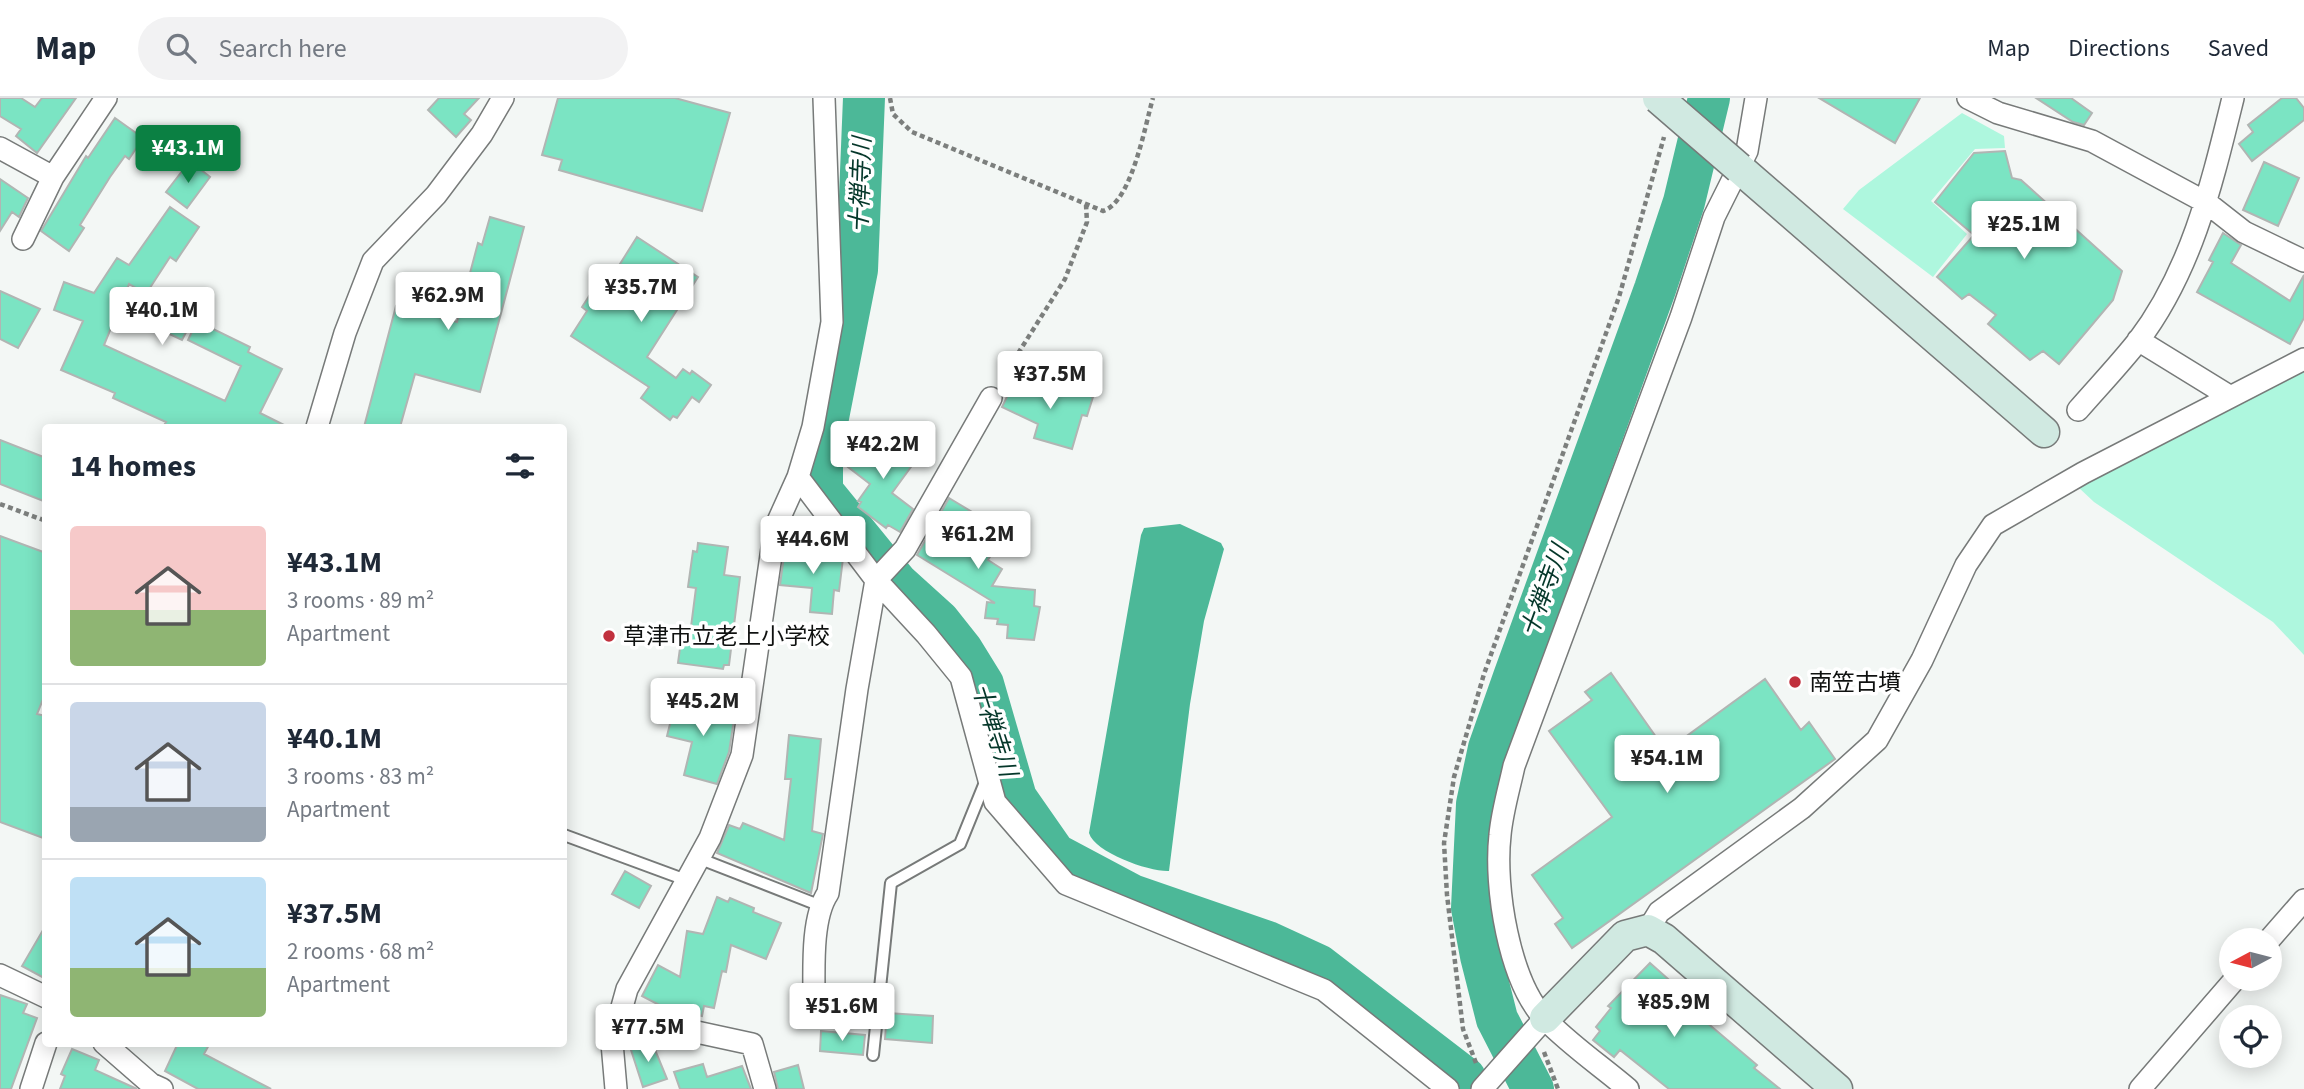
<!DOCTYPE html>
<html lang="en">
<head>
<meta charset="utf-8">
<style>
  body { margin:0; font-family:"Source Sans 3","Noto Sans JP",sans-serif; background:#f2f2f3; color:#1f2937; height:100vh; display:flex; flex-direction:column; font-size:26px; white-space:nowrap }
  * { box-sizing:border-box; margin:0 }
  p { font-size:23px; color:#747a83 }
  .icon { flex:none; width:38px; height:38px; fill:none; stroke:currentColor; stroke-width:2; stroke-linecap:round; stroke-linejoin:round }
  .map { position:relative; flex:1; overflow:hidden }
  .side { position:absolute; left:42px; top:326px; width:525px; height:623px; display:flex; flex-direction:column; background:#fff; border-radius:7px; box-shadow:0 4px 18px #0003 }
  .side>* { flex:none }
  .needle { width:46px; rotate:263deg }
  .controls { position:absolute; left:2219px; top:830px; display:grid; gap:14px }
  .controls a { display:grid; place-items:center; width:63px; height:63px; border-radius:50%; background:#fff; box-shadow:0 4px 18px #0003; font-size:35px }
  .price { position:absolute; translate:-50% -60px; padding:0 16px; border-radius:7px; background:#fff; color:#222; font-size:23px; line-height:46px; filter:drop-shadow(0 2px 4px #0008) }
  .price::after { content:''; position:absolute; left:50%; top:42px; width:21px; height:16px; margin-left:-10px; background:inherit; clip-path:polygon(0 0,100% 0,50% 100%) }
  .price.selected { background:#0b8043; color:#fff }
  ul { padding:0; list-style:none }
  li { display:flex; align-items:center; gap:21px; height:175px; padding:0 28px }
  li+li { border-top:2px solid #e0e1e3 }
  li span { display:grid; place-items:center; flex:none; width:196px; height:140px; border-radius:7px; color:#555 }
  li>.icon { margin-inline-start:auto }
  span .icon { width:84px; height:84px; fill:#fffc; stroke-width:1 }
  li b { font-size:30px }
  h2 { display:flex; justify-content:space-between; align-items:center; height:84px; padding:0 28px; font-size:30px }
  header { display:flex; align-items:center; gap:42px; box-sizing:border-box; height:98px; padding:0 35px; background:#fff; border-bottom:2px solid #e0e1e3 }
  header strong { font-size:33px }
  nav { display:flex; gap:38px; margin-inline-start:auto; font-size:24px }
  .search { width:490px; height:63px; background:#f2f2f3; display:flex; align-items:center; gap:18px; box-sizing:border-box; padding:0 24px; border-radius:38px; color:#747a83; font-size:26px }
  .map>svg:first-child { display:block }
  .green { fill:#aef7de }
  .water { fill:#4cb898 }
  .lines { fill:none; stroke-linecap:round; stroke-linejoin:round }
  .river { stroke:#4cb898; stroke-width:42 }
  .building { fill:#7be4c3; stroke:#b1b5b3; stroke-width:2 }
  .lane-casing { stroke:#777a79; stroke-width:14 }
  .street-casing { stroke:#777a79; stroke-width:24 }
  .secondary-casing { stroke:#777a79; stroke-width:33 }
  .path { stroke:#7c7f7d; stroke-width:4.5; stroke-dasharray:5 3.5; stroke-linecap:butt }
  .lane { stroke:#fff; stroke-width:10 }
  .street { stroke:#fff; stroke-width:21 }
  .secondary { stroke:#d0e9e1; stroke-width:30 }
  .secondary-bridge-casing { stroke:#777a79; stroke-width:33; stroke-linecap:butt }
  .secondary-bridge { stroke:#d0e9e1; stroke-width:30 }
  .poi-dot { fill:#c1313e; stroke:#fff; stroke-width:2.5 }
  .labels { text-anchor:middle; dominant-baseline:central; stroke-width:7; stroke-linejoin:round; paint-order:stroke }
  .poi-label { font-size:23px; fill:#0f1110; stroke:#fff; text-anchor:start }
  .water-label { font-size:24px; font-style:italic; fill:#05372a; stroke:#fff }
</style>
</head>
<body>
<header>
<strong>Map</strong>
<div class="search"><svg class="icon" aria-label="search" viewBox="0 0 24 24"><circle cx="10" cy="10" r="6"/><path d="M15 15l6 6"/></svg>Search here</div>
<nav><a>Map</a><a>Directions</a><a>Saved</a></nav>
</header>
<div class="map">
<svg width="2304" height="991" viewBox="0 0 2304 991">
  <rect width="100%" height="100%" fill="#f3f7f5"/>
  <path class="green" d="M1962,15L2004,38L2005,50L1975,51L1931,103L1967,136L1933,179L1843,111L1859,92Z
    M2304,265V557L2273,524L2094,404L2077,388Z"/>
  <path class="water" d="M1180,426L1221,445L1224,451L1204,523L1190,606L1169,773C1150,774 1095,755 1089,735L1141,437L1144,430Z"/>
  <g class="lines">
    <path class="river" d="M864,0L857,172L822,350V393L897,485L939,523L962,552L983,586L1016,700L1055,756L1132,797L1268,844L1318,867L1465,980
      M1533,991L1497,921L1481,858L1472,810L1477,706L1489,650L1514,579L1655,191L1684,104L1709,0"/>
  </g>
  <path class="building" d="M0,0H21L35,9L42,0H76L37,55L16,38L21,31L0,18Z
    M439,0H479L464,16L471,22L456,39L428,12Z
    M558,0H675L730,15L702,113L559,72L562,62L542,57Z
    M1819,0H1920L1895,45Z
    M2036,0H2071L2092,15L2084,27L2073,24Z
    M2282,0H2296L2304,10V22L2252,63L2239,46L2253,34L2248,27Z
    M115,20L143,40L129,61L125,58L110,79L80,127L84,130L69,153L41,133L86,58L88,60Z
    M2005,53L2012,80L2021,82L2122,173L2113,202L2059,266L2043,253L2030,262L1988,226L1996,217L1969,196L1962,201L1937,179L1974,137L1935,104L1974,55Z
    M190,63L210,79L187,110L166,94Z
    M2264,64L2299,80L2278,128L2243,112Z
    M0,81L28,100L19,119L12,114L0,133Z
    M170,109L199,129L176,163L170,159L146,196L129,186L104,247L225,303L241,268L188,242L197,223L250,249L248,254L282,271L260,315L288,329H163L166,324L113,300L115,295L61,272L83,223L54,212L64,184L94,195L117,160L129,167Z
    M490,119L524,129L480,294L415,276L400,329H364L396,208L457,224L478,145L482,147Z
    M2223,135L2241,147L2231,165L2290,203L2304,177V220L2290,246L2197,194L2213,164L2209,162Z
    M637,139L698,179L647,259L676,280L683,271L690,276L692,273L711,287L699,304L692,299L677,320L673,318L670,322L641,300L649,289L571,238L587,213L582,209L606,172L613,177Z
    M0,193L40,211L18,250L0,241Z
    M172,216L191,225L182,242L163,233Z
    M1016,280L1049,296L1052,286L1093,299L1087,318L1082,317L1072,351L1034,340L1038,326L1002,309Z
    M881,337L916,362L892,395L913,411L900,434L888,427L886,430L858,409L861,404L858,403L870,386L848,369L871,338L877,343Z
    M0,342L46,360V404L0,386Z
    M949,400L982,420L968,443L991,457L988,462L1002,471L992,488L1035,492L1034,508L1040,509L1034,542L1007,540L1008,527L997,526L998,521L985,520L987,504L995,505L917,457Z
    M0,438L46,455V594L37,616L46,618V741L0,724Z
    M698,445L728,449L724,477L740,479L729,567H724L723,571L678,565L683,528L691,529L696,490L688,489L693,453L697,454Z
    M785,450L827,454L826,457L843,460L839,493L834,492L832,516L810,514L812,490L780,487Z
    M1611,575L1666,653L1765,581L1801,632L1809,624L1835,661L1572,850L1555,826L1563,820L1532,777L1612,719L1549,633L1592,602L1585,594Z
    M676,602L735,615L729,654L717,686L684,677L692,644L667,638Z
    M789,637L821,641L812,733L823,736L811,795L717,755L729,727L740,731L743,725L784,742L791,681H785Z
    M625,773L651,788L639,810L612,796Z
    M717,799L728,804L730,800L754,810L753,814L781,825L766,861L731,847L726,874L722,873L714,910L704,908L702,918L665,910L642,898L658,867L680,879L687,833L703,836Z
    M46,827V881L22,868Z
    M1650,865L1684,895L1679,901L1757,967L1754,970L1780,991H1669L1620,952L1614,959L1593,942L1600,933L1596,929L1611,910L1608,908Z
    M0,897L27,906L23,915L37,920L11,991H0Z
    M887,915L933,918L932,945L885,941Z
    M821,933L865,937L863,957L820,953Z
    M651,942L667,981L643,989L630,949Z
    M178,945H210L204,956L271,991H198L165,973Z
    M72,951L99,962L95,972L137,991H60L65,978L61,976Z
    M703,966L707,979L742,968L751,991H680L674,974Z
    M798,967L804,991H778L774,974Z"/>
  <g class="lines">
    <g class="lane-casing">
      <path id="lane" d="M564,737L686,782
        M698,760L821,808
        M873,957L891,785L960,746L986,682"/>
    </g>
    <g class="street-casing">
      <path id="street" d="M1968,0L1998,15L2092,43L2207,105L2244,134L2304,163
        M0,50L53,79
        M23,141L53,79L106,0
        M2138,242L2229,298
        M2078,312C2098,289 2119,267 2138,243C2192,172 2212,85 2233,0
        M317,329L345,235L373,163L436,97L482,36L503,0
        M798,379L876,482L926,536L961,579L995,704L1066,786L1324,892L1448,991
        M1648,832L1659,814L1802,710L1877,642L1922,562L1966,467L1993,427L2083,375L2304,261
        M2269,842L2304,802
        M0,877L46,899
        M618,917L752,946L765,991
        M814,918C815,884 809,823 828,795L857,591L876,482L905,451L991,300
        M104,945L151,986L162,991
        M31,991L46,945
        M616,991L612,945L627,891L710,740L742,657L775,430L798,379L813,329L832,224L824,0
        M1482,991L1545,920
        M1628,991C1601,968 1570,947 1545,921C1509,883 1494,789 1500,737C1502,714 1509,691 1514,668L1681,219L1714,119L1747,53L1756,0
        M2140,991L2236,880"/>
    </g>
    <g class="secondary-casing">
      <path id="secondary" d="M1739,70L2044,334
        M1545,920L1625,838L1648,832L1664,841L1837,991"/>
    </g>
    <path class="path" d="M890,0L893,16L912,34L1103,113C1132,104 1145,27 1153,0
      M1000,284L1065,181L1087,124L1086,107
      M0,406L46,423
      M1544,954L1558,991
      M1476,965L1463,931L1447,797L1444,745L1454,679L1484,576L1619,199L1664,39"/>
    <use href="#lane" class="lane"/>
    <use href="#street" class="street"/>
    <use href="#secondary" class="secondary"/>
    <g class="secondary-bridge-casing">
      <path id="secondary-bridge" d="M1658,0L1739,70"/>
    </g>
    <use href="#secondary-bridge" class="secondary-bridge"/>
  </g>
  <g class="poi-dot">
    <circle cx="609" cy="538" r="7"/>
    <circle cx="1795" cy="584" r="7"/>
  </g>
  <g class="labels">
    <g class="poi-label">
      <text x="623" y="538">草津市立老上小学校</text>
      <text x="1809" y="584">南笠古墳</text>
    </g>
    <g class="water-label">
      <text transform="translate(861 87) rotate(-88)">十禅寺川</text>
      <text transform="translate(1545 493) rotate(-70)">十禅寺川</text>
      <text transform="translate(994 632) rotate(72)">十禅寺川</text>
    </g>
  </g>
</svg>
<div class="controls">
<a><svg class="needle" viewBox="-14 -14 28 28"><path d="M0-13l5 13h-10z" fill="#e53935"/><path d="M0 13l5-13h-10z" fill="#747a83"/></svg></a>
<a><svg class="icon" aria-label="locate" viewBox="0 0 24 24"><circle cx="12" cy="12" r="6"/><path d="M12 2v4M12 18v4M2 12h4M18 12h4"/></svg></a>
</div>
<b class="price selected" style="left:188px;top:87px">¥43.1M</b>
<b class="price" style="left:2024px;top:163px">¥25.1M</b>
<b class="price" style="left:641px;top:226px">¥35.7M</b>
<b class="price" style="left:448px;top:234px">¥62.9M</b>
<b class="price" style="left:162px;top:249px">¥40.1M</b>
<b class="price" style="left:1050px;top:313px">¥37.5M</b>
<b class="price" style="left:883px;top:383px">¥42.2M</b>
<b class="price" style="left:978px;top:473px">¥61.2M</b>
<b class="price" style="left:813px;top:478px">¥44.6M</b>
<b class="price" style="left:703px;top:640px">¥45.2M</b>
<b class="price" style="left:1667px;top:697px">¥54.1M</b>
<b class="price" style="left:1674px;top:941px">¥85.9M</b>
<b class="price" style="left:842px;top:945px">¥51.6M</b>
<b class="price" style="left:648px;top:966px">¥77.5M</b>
<section class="side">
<h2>14 homes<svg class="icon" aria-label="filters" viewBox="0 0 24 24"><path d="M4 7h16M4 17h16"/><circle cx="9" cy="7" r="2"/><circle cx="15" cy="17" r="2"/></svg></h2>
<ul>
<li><span style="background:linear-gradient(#f6c9c9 60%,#8fb573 0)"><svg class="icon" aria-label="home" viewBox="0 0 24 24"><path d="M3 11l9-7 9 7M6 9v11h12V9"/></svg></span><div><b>¥43.1M</b><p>3 rooms · 89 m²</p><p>Apartment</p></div></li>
<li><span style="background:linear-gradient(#c9d6e8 75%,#9aa5b1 0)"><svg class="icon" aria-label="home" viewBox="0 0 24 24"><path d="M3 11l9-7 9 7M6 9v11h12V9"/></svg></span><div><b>¥40.1M</b><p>3 rooms · 83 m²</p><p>Apartment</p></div></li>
<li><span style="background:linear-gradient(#bfe0f5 65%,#8fb573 0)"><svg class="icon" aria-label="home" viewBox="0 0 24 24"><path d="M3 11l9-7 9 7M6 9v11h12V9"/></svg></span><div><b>¥37.5M</b><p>2 rooms · 68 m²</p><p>Apartment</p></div></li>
</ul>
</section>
</div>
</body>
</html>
